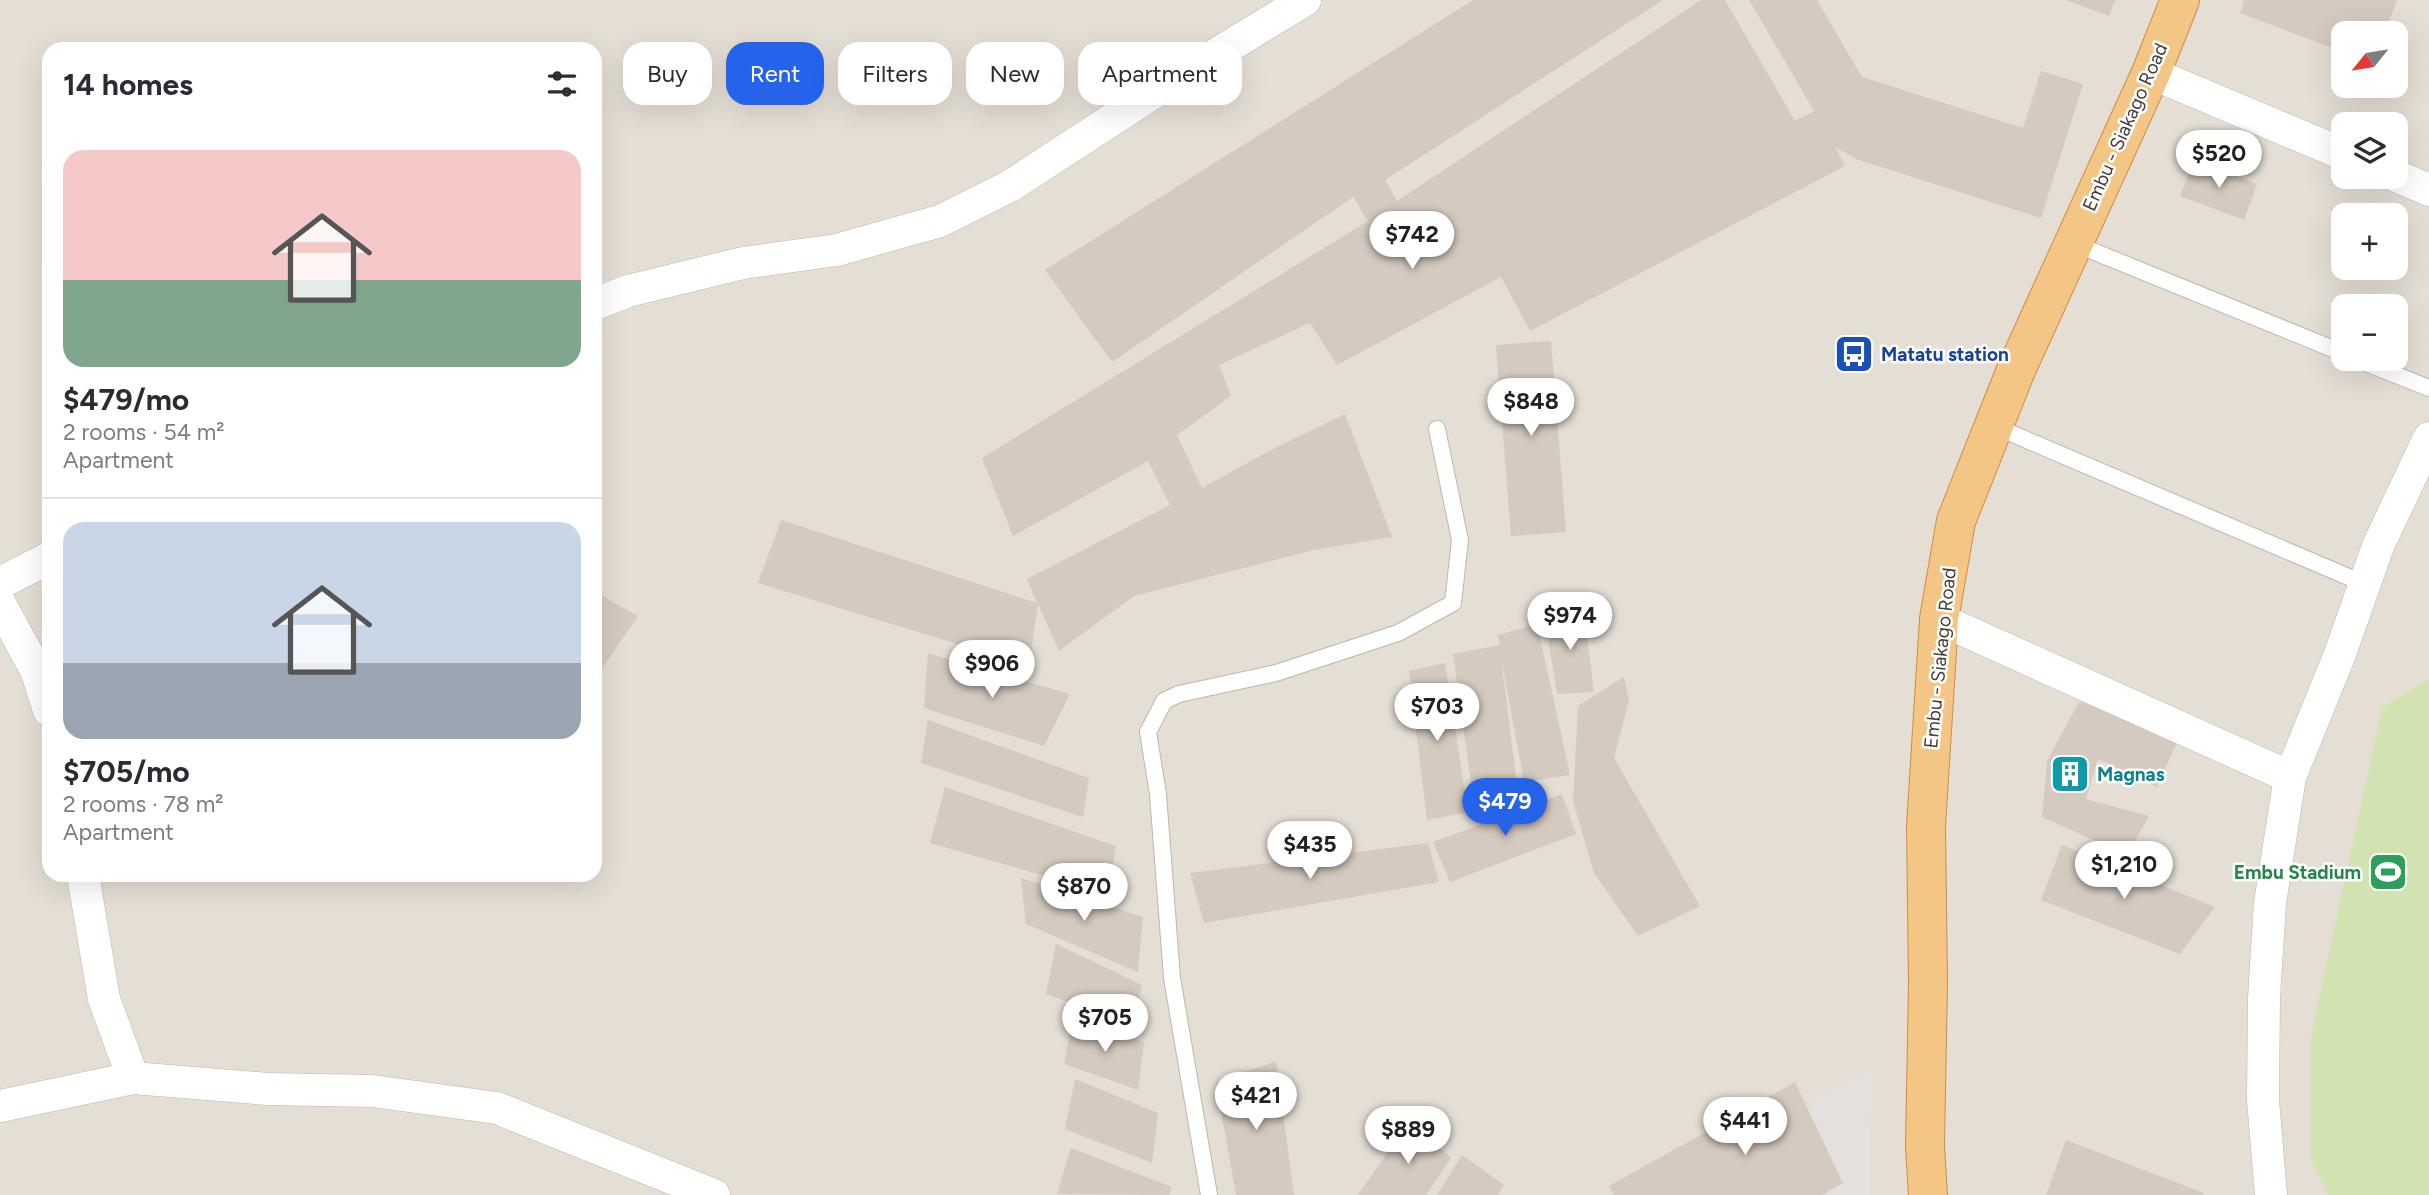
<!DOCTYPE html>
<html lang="en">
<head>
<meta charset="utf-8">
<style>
  body { margin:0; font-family:Figtree,sans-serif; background:#f2f2f3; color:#2b2b33; height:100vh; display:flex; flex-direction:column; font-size:26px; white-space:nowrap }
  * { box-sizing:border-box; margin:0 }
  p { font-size:23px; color:#7c7c81 }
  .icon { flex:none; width:38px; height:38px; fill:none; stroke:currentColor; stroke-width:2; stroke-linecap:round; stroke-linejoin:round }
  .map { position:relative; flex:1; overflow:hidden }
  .side { position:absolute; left:42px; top:42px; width:560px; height:840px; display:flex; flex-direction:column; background:#fff; border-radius:21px; box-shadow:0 7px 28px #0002 }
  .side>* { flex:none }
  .hud { position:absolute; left:623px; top:42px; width:665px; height:63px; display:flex; gap:14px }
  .needle { width:46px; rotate:240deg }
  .buttons { position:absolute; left:2331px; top:21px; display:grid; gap:14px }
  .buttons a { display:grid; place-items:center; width:77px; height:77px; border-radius:14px; background:#fff; box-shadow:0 7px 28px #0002; font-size:35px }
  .price { position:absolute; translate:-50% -60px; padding:0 16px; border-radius:24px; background:#fff; color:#222; font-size:23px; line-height:46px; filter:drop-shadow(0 2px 4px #0008) }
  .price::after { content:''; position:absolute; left:50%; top:42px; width:21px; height:16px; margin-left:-10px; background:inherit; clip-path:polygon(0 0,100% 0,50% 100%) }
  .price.current { background:#2563eb; color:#fff }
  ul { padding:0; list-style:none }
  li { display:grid; align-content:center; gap:14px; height:371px; padding:0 21px }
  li+li { border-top:2px solid #e1e1e2 }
  li span { display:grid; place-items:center; height:217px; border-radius:21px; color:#555 }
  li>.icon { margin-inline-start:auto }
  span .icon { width:126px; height:126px; fill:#fffc; stroke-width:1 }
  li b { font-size:30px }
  h2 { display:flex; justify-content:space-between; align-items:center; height:84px; padding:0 21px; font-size:30px }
  .tag { padding:0 24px; border-radius:21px; background:#fff; box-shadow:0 7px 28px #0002; font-size:24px; line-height:63px }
  .tag.current { background:#2563eb; color:#fff }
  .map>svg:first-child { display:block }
  .residential { fill:#e5ded5; fill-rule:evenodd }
  .green { fill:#d2e3b2 }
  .parking { fill:#e3e0de }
  .building { fill:#d5cabf }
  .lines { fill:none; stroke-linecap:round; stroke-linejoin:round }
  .service-casing { stroke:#bfb6ac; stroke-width:18 }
  .minor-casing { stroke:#bfb6ac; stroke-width:33 }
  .trunk-casing { stroke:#d08c41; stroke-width:40 }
  .service { stroke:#fff; stroke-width:16 }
  .minor { stroke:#fff; stroke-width:32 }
  .trunk { stroke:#f4c686; stroke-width:38 }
  .labels { text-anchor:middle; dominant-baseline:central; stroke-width:5; stroke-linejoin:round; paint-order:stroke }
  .street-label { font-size:19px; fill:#443d36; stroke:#fff }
  .transit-label { font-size:19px; font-weight:bold; fill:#164399; stroke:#fff; text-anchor:start }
  .culture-label { font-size:19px; font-weight:bold; fill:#0d838f; stroke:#fff; text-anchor:start }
  .leisure-label { font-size:19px; font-weight:bold; fill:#27864d; stroke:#fff; text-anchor:end }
</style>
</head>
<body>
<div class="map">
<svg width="2429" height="1195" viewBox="0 0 2429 1195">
  <rect width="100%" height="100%" fill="#f2ede6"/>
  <path class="residential" d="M0,0H2429V1195H0ZM2343,33H2396V86H2343ZM49,49H595V875H49ZM2343,124H2396V177H2343ZM2343,215H2396V268H2343ZM2343,306H2396V359H2343Z"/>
  <path class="green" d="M2429,679V1195H2328L2311,1161V1036L2382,708Z"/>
  <path class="parking" d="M1872,1070L1870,1195H1828L1790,1115L1835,1087Z"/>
  <path class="building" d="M1473,0H1663L1385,180L1397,201L1701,0H1725L1795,121L1814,111L1749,0H1817L1862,77L2023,128L2041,71L2083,84L2041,218L1856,159L1835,147L1845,166L1530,331L1501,277L1337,365L1310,323L1219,365L1231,396L1177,435L1202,488L1269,451L1345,414L1392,537L1314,550L1134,596L1059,651L1038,604L1029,666L758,583L781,520L1037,603L1027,579L1170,505L1148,461L1013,536L982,458L1368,221L1353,197L1112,362L1045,270Z
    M2066,0H2115L2109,16Z
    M2244,0H2397L2385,33H2343V52L2240,13Z
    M2194,160L2257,184L2244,220L2180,196Z
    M1551,341L1566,532L1511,536L1496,345Z
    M595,592L638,616L603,667L595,662Z
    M1544,612L1584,613L1594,692L1557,694Z
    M1537,624L1570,775L1524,782L1501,657L1518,792L1474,804L1453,654L1500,645L1498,635Z
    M928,653L1070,694L1044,746L924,708Z
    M1445,663L1468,812L1427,820L1409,671Z
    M1624,677L1629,700L1614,758L1700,906L1638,936L1594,873L1573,801L1578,706Z
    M2079,702L2183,729L2157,787L2098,759L2086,799L2149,816L2127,855L2042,817L2047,761Z
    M928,720L1089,778L1083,817L921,763Z
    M945,787L1116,846L1108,894L930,843Z
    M1562,794L1576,834L1450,882L1433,842Z
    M1428,843L1439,882L1204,923L1190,873Z
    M2062,845L2215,907L2180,954L2041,900Z
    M1021,878L1143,917L1138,972L1026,924Z
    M1056,944L1142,985L1133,1025L1046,994Z
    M1072,1020L1144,1042L1138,1090L1064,1064Z
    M1276,1061L1294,1195H1236L1216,1082Z
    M1075,1079L1158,1113L1152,1163L1065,1129Z
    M1795,1082L1843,1183L1822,1195H1614L1609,1186Z
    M1410,1120L1451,1158L1426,1195H1358Z
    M2066,1140L2204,1193L2203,1195H2046Z
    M1071,1148L1172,1187L1169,1195L1057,1194Z
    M1462,1155L1504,1185L1498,1195H1437Z"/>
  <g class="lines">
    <g class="service-casing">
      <path id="service" d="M2073,243L2343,353
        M2356,359L2429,388
        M1994,426L2365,584
        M1209,1195L1172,978L1158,794L1148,732L1164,701L1179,694L1276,673L1398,633L1453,603L1460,540L1437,429"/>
    </g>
    <g class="minor-casing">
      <path id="minor" d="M2151,73L2343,154
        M2396,176L2429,190
        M595,304L628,291L743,263L837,250L940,221L1010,186L1159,89L1305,0
        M0,583L49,558
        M0,604L36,670L49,710
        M1939,619L2290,777
        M83,875L104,999L133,1078L268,1089L372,1091L497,1108L714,1195
        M0,1106L133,1078
        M2271,1195L2263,1100L2264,998L2270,903L2290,777L2340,654L2378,546L2429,438"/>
    </g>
    <g class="trunk-casing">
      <path id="trunk" d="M1928,1195L1925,1146L1928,983L1926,826L1939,619L1956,521L2016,370L2151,73L2180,0"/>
    </g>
    <use href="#service" class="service"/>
    <use href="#minor" class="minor"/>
    <use href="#trunk" class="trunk"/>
  </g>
  <defs>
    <g id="bus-square" transform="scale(2.0125)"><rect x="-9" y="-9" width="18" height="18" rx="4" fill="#1a4fb4" stroke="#fff"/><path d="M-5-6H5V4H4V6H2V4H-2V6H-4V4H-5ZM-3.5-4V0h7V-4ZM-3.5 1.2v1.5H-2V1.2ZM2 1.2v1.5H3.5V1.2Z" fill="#fff"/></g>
    <g id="building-square" transform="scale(2.0125)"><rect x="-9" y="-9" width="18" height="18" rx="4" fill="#0f9aa8" stroke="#fff"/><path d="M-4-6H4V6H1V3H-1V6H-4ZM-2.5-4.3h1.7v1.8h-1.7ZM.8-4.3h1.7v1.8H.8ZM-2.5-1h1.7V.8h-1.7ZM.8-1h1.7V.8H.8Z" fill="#fff"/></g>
    <g id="stadium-square" transform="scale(2.0125)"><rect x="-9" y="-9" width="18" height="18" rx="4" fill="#2e9e5b" stroke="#fff"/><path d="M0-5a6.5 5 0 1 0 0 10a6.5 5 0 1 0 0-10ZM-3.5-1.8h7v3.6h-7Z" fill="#fff"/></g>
  </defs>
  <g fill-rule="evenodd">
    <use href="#bus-square" x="1854" y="354"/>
    <use href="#building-square" x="2070" y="774"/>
    <use href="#stadium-square" x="2388" y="872"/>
  </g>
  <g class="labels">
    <g class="street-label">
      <text transform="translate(2125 127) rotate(-66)">Embu - Siakago Road</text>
      <text transform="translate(1940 658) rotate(-84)">Embu - Siakago Road</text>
    </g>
    <g class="transit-label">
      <text x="1881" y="354">Matatu station</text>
    </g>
    <g class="culture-label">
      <text x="2097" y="774">Magnas</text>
    </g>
    <g class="leisure-label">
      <text x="2361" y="872">Embu Stadium</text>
    </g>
  </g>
</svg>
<div class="buttons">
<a><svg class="needle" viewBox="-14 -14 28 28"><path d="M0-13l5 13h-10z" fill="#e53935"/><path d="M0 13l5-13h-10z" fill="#7c7c81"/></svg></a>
<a><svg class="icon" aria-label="layers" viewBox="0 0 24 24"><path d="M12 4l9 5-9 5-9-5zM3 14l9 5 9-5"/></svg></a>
<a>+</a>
<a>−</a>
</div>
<b class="price" style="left:2219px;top:190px">$520</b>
<b class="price" style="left:1412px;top:271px">$742</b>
<b class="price" style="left:1531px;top:438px">$848</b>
<b class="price" style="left:1570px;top:652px">$974</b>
<b class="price" style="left:992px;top:700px">$906</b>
<b class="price" style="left:1437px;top:743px">$703</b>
<b class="price current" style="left:1505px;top:838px">$479</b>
<b class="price" style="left:1310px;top:881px">$435</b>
<b class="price" style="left:2124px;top:901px">$1,210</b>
<b class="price" style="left:1084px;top:923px">$870</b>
<b class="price" style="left:1105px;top:1054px">$705</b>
<b class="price" style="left:1256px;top:1132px">$421</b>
<b class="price" style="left:1745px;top:1157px">$441</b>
<b class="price" style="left:1408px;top:1166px">$889</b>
<div class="hud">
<a class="tag">Buy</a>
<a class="tag current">Rent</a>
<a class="tag">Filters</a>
<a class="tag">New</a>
<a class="tag">Apartment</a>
</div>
<section class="side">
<h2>14 homes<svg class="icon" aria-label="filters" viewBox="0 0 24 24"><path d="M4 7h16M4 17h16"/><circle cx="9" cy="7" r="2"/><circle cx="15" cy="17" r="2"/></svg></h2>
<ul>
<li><span style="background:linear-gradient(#f6c9c9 60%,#7fa58c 0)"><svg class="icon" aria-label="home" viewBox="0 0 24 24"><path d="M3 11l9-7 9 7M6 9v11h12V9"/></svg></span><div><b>$479/mo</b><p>2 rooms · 54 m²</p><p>Apartment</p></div></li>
<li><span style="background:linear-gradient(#c9d6e8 65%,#9aa5b1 0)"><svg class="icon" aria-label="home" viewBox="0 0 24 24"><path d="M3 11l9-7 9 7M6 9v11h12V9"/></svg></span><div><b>$705/mo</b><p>2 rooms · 78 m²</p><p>Apartment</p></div></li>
</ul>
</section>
</div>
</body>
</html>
